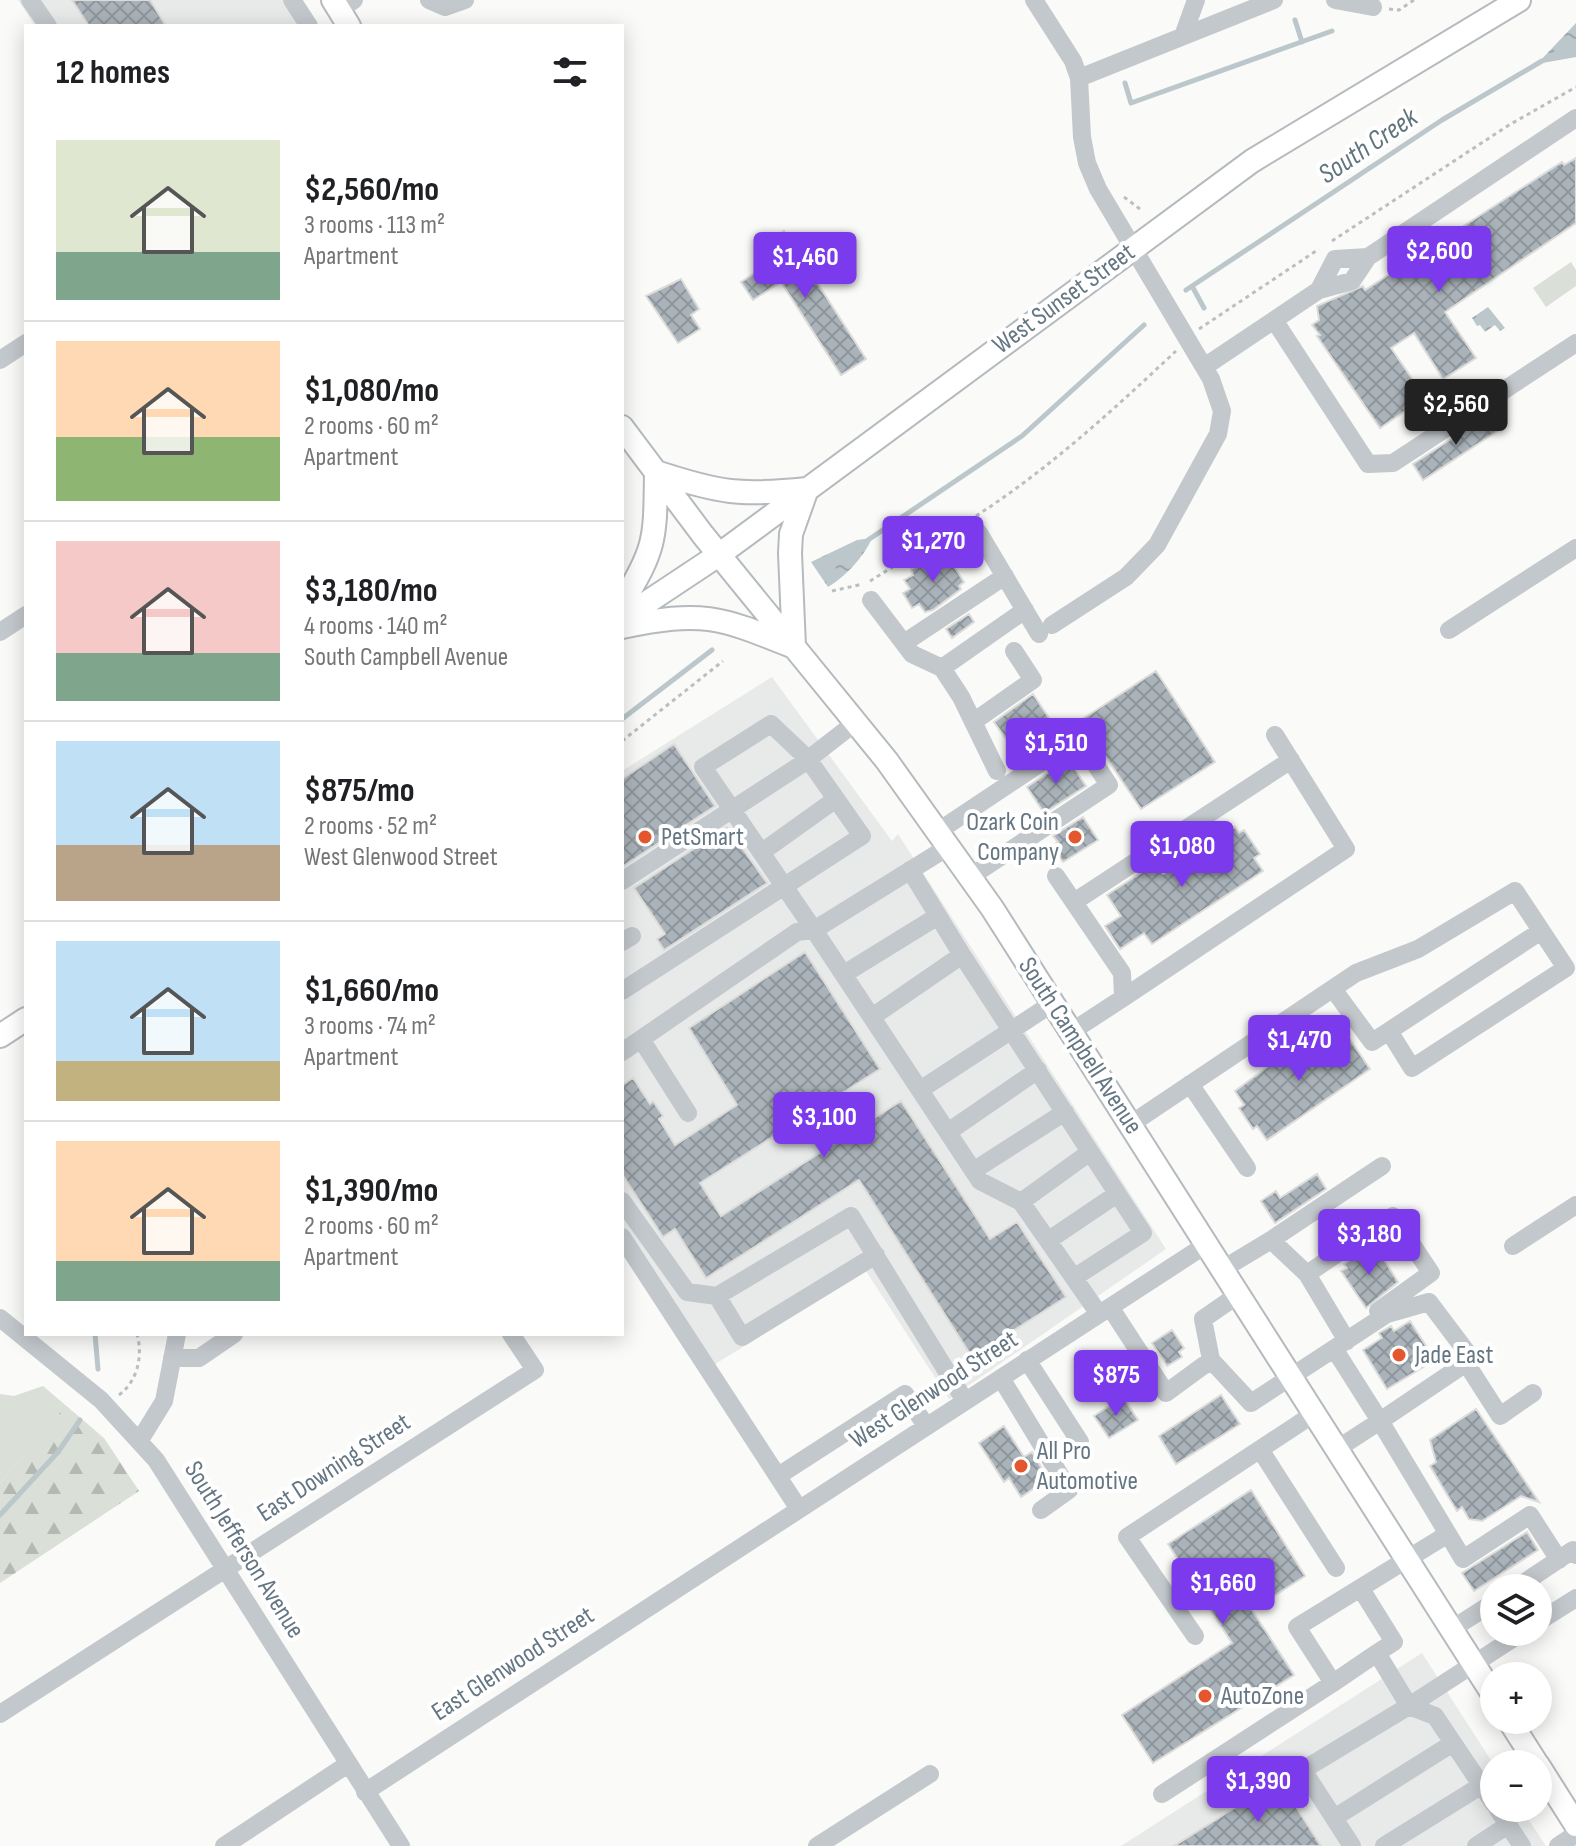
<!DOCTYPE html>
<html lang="en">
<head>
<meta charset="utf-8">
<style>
  body { margin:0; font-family:"Sofia Sans Condensed",sans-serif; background:#f2f2f2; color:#202124; height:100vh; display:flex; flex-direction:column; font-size:30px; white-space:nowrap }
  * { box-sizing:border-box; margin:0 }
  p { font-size:26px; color:#757577 }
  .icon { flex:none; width:44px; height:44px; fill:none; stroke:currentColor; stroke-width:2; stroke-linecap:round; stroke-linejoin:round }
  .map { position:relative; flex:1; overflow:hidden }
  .details { position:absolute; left:24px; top:24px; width:600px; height:1312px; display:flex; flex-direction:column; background:#fff; border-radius:0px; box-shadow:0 4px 20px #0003 }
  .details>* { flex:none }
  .fabs { position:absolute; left:1480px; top:1574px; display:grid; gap:16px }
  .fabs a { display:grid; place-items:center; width:72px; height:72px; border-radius:50%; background:#fff; box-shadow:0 4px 20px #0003; font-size:40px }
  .price { position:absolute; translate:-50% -68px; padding:0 18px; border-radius:8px; background:#7c3aed; color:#fff; font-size:26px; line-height:52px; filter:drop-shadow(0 2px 4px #0008) }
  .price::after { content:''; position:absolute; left:50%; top:48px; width:24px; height:18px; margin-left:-12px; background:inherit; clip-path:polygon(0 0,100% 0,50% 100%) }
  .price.selected { background:#222; color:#fff }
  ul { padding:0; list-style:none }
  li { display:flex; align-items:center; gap:24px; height:200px; padding:0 32px }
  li+li { border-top:2px solid #e0e0e0 }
  li span { display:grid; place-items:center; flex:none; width:224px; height:160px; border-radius:0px; color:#555 }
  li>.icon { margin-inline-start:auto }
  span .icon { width:96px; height:96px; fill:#fffc; stroke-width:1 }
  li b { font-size:34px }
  h2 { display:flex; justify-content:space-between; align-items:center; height:96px; padding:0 32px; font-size:34px }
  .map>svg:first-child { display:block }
  .built { fill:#e8e9e9 }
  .green { fill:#dadfd7 }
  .forest { fill:url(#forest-firs) }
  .water { fill:url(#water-ripples) }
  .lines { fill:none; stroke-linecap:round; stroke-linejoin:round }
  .stream { stroke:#bbc7cb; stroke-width:5 }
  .building { fill:url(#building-cross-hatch); stroke:#dcdcda; stroke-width:2 }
  .major-casing { stroke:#b5babe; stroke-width:26 }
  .path { stroke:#bbbfc2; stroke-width:3; stroke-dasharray:4 4; stroke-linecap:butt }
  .minor { stroke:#c3c8cc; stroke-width:18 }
  .major { stroke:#fff; stroke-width:22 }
  .poi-dot { fill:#e4572e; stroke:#fff; stroke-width:3 }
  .labels { text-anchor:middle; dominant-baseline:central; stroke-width:8; stroke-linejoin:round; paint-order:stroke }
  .street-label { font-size:26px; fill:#657683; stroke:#fff }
  .poi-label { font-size:26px; fill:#657683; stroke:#fff; text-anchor:start }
  .water-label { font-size:28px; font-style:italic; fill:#60757c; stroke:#fff }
</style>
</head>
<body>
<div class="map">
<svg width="1576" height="1846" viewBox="0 0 1576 1846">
  <defs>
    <pattern id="forest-firs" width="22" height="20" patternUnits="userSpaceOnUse" patternTransform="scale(2)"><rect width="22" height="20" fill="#dadfd7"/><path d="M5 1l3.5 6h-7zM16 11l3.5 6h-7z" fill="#b4b9b4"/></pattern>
    <pattern id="water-ripples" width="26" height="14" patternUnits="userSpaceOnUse" patternTransform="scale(2)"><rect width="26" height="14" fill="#bbc7cb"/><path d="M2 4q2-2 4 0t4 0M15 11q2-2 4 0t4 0" fill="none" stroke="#9ca6aa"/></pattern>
    <pattern id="building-cross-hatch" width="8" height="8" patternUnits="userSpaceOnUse" patternTransform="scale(2)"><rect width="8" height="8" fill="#aab3b9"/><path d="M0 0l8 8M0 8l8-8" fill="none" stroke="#8e969c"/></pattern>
  </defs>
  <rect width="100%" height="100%" fill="#fafaf8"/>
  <path class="built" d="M18,0H289L305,26H35Z
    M772,677L892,841L898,834L1166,1249L949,1399L866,1271L712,1366L622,1231V771Z
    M1422,1653L1494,1765V1808H1521L1546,1846H1121Z"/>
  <path class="green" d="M1571,262L1576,270V286L1546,307L1533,288Z
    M43,1386L104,1438L61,1412L0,1483V1394L14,1396Z"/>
  <path class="forest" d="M61,1411L104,1438L139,1491L0,1583V1483Z"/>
  <path class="water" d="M1576,23V57L1537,64Z
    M1488,307L1505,328L1500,331L1495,325L1485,332L1480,325L1477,326L1472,318Z
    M872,538C864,557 845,577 828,587L811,562L857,540Z"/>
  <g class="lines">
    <path class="stream" d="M1295,20L1302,42
      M1125,83L1131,103L1332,31
      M1192,286L1204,308
      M1186,290L1442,120L1542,61
      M868,540L1022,436L1144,325
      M622,719L712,650
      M95,1334L98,1369
      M0,1515L58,1452L80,1420"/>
  </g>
  <path class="building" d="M72,0H150L166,26H89Z
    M1576,158V223L1445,312L1476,358L1443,379L1414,333L1391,348L1422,393L1417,396L1420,401L1380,428L1317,336L1320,335L1312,325L1319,320L1317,306L1363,286L1365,290L1562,162L1564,165Z
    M784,231L866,359L841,375L781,282L753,300L741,282L767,265L757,249Z
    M681,279L699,309L691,315L700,329L678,343L646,296Z
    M1488,415L1499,430L1423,480L1413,464Z
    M940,556L943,560L948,557L964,582L959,586L961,589L933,610L925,612L919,604L912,608L903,593L910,589L904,580L913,575L911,569Z
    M969,614L974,622L952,638L946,629Z
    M1156,671L1215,762L1141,809L1081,720Z
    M1033,694L1057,730L1051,733L1055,739L1022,761L994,722Z
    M674,744L715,806L622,867V779Z
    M1068,759L1086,786L1044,813L1027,787Z
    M1083,817L1098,840L1063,862L1052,846L1058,842L1053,836Z
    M727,827L767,883L664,950L657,939L665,934L634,888Z
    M1235,827L1239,833L1244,830L1260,854L1254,858L1263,871L1152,944L1144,933L1120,949L1105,926L1121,916L1107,895L1156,863L1163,874Z
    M805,952L880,1069L700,1183L721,1216L901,1101L990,1239L1017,1222L1066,1297L972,1357L859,1180L706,1278L675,1229L663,1237L622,1174V1085L633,1078L650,1104L653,1101L663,1116L659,1119L675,1145L737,1105L689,1028Z
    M1345,1032L1370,1069L1267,1140L1257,1126L1253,1129L1239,1108L1244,1105L1235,1091L1309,1036L1318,1050Z
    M1317,1174L1326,1189L1275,1223L1261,1201L1276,1191L1280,1198Z
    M1344,1217L1352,1229L1331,1243L1323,1230Z
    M1365,1250L1369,1256L1378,1250L1398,1282L1366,1308L1341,1271L1347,1268L1344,1264Z
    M1410,1321L1435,1360L1387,1389L1363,1350L1382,1338L1379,1333L1391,1326L1394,1331Z
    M1172,1330L1184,1348L1179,1352L1182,1357L1167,1366L1152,1343Z
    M1221,1395L1240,1424L1176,1464L1159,1436Z
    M1123,1397L1138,1420L1109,1438L1094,1416Z
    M1476,1409L1539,1502L1521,1496L1482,1521L1469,1519L1462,1507L1457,1511L1430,1466L1436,1462L1430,1440Z
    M1004,1426L1024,1457L1032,1452L1048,1479L1021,1497L1009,1478L1004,1482L979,1443Z
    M1251,1490L1305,1576L1252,1610L1294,1675L1153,1763L1122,1715L1232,1643L1168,1544Z
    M1527,1532L1538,1550L1474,1591L1462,1573Z
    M1279,1780L1321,1846H1174Z"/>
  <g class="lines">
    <g class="major-casing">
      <path id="major" d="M333,0L349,26
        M622,427L703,535L887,761L992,908L1494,1696
        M622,603C657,547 655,537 656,472C720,493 740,496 807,489L791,534L790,553L794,647C719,617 704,610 622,627
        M622,619L720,554L1252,161L1519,0
        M0,1036L26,1019
        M1509,1720L1537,1764
        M1538,1765L1576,1825"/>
    </g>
    <path class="path" d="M1389,9L1399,10L1414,0
      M1124,197L1140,209
      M1332,241L1509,125L1576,87
      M1199,329L1319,249
      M976,516C1050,468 1112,411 1176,351
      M870,581L966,522
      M832,591L863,584
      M622,741L723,661
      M119,1395C138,1381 143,1355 137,1334"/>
    <path class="minor" d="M30,0L48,26
      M292,0L309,26
      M429,0L445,7L465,0
      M1034,0L1073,61L1079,78L1082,137L1087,163L1098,189L1211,379L1222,411L1218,434L1157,545L1126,577L1052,625
      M1335,0L1373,7
      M339,10L354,0
      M1183,36L1196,0
      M1079,78L1274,0
      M1319,290L1352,281L1368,257
      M1274,320L1368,464L1393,463L1576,343
      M0,360L26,343
      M1204,367L1319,290L1335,259L1368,257L1576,118
      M979,533L1039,634
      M871,600L912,654L942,668
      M1449,630L1576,548
      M0,632L26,615
      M904,643L1005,576
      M973,722L1033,680L1014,651
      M997,771L961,697L942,668L1025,610
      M937,832L1078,738L1109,785L970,877
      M948,847L814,930L980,1181L1021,1202L1099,1314
      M762,852L836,799
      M1056,876L1122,973L1123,998L1071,1032
      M622,881L802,764L856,722
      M1074,902L1291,760
      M622,942L632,936
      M962,955L1143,1233L1075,1277
      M844,974L938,916
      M1333,989L1372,1042L1389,1031
      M622,991L862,836L808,759L771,724L703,767L814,930L797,932L622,1052
      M1123,998L1346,849L1275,735
      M872,1017L962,955L910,870
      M641,1039L688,1113
      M1190,1084L1247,1168
      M920,1090L1053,1003
      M1131,1124L1356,973L1418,949L1515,891L1566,968L1412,1068L1389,1031L1541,931
      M948,1132L1038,1070
      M973,1171L1065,1112
      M622,1201L687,1292L717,1296L851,1216L965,1401
      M1021,1202L1090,1152
      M622,1237L799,1509
      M1049,1240L1117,1194
      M1271,1240L1382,1166
      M1513,1246L1576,1205
      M1223,1269L1271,1240L1307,1274L1347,1341
      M1307,1274L1393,1216L1431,1273L1378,1311
      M717,1296L742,1337L876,1255
      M1110,1307L1166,1393L1211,1360L1251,1403L1387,1314L1429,1302L1472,1359L1380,1421L1335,1350
      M0,1318L101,1400L156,1460L401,1846
      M172,1358H199L234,1334
      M1027,1360L1080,1442
      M1211,1360L1203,1319L1239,1294
      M1466,1363L1500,1416L1533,1393
      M1001,1378L1069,1490L1041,1510
      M140,1440L164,1401L177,1334
      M1337,1449L1380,1421L1463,1559L1530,1515L1559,1560
      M1261,1451L1336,1568
      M778,1476L905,1394L926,1426
      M1516,1588L1573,1550L1576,1555
      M1361,1589L1394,1642L1377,1653L1409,1706L1523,1632
      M1538,1622L1576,1598
      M1452,1629L1494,1602
      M1195,1636L1127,1537L1315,1413
      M1333,1683L1377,1653
      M0,1714L535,1370L511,1334
      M365,1792L1207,1244
      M1162,1794L1333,1683L1297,1627L1448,1534
      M1497,1808L1522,1846
      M1334,1818L1453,1743
      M224,1846L348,1764
      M817,1846L930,1774
      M1352,1846L1303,1770L1409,1706L1435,1716L1494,1804
      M1384,1846L1482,1785
      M1476,1846L1508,1825
      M1558,1846L1576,1834"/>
    <use href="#major" class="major"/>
  </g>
  <g class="poi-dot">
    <circle cx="645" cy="837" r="8"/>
    <circle cx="1075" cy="837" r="8"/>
    <circle cx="1399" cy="1355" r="8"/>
    <circle cx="1021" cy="1466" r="8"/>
    <circle cx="1205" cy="1696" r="8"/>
  </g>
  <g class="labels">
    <g class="street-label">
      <text transform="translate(1064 299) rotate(-36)">West Sunset Street</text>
      <text transform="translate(1080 1046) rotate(57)">South Campbell Avenue</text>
      <text transform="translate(934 1390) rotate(-33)">West Glenwood Street</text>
      <text transform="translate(334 1468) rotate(-33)">East Downing Street</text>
      <text transform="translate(244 1550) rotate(58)">South Jefferson Avenue</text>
      <text transform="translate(513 1664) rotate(-33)">East Glenwood Street</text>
    </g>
    <g class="poi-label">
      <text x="1059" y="822" text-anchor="end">Ozark Coin<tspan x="1059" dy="30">Company</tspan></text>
      <text x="661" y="837">PetSmart</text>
      <text x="1415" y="1355">Jade East</text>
      <text x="1037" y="1451">All Pro<tspan x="1037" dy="30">Automotive</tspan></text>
      <text x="1221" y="1696">AutoZone</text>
    </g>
    <g class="water-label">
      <text transform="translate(1368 146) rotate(-34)">South Creek</text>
    </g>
  </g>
</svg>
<div class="fabs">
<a><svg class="icon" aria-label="layers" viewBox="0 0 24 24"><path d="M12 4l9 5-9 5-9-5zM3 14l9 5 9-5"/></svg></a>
<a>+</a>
<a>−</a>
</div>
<b class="price" style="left:1439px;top:294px">$2,600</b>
<b class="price" style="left:805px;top:300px">$1,460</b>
<b class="price selected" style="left:1456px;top:447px">$2,560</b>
<b class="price" style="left:933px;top:584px">$1,270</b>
<b class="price" style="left:1056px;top:786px">$1,510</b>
<b class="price" style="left:1182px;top:889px">$1,080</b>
<b class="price" style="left:1299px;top:1083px">$1,470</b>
<b class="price" style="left:824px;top:1160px">$3,100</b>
<b class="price" style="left:1369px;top:1277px">$3,180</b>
<b class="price" style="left:1116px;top:1418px">$875</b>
<b class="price" style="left:1223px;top:1626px">$1,660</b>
<b class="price" style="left:1258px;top:1824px">$1,390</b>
<section class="details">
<h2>12 homes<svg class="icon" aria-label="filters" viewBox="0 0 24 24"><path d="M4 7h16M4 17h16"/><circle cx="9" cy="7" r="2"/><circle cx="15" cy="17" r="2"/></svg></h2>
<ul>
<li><span style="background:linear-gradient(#dfe7d0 70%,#7fa58c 0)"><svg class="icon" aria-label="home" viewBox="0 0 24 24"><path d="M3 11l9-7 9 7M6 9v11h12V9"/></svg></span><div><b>$2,560/mo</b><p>3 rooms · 113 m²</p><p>Apartment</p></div></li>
<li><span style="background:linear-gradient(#ffd9b3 60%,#8fb573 0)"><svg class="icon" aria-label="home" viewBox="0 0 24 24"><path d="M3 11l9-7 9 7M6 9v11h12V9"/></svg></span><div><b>$1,080/mo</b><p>2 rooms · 60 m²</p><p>Apartment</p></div></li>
<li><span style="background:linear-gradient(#f6c9c9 70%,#7fa58c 0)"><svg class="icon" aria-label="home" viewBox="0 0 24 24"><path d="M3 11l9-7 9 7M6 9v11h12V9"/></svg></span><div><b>$3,180/mo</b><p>4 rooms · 140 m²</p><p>South Campbell Avenue</p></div></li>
<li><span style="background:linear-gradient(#bfe0f5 65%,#b9a48a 0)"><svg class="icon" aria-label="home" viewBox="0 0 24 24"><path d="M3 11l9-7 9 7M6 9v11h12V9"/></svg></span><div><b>$875/mo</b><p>2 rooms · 52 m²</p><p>West Glenwood Street</p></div></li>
<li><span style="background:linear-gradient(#bfe0f5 75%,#c2b280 0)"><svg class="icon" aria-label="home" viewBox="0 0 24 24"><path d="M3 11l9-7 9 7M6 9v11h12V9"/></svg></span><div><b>$1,660/mo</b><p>3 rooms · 74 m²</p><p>Apartment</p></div></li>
<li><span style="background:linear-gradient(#ffd9b3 75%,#7fa58c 0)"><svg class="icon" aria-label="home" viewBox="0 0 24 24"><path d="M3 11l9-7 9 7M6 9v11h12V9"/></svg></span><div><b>$1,390/mo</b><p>2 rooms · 60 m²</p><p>Apartment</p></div></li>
</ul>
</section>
</div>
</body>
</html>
